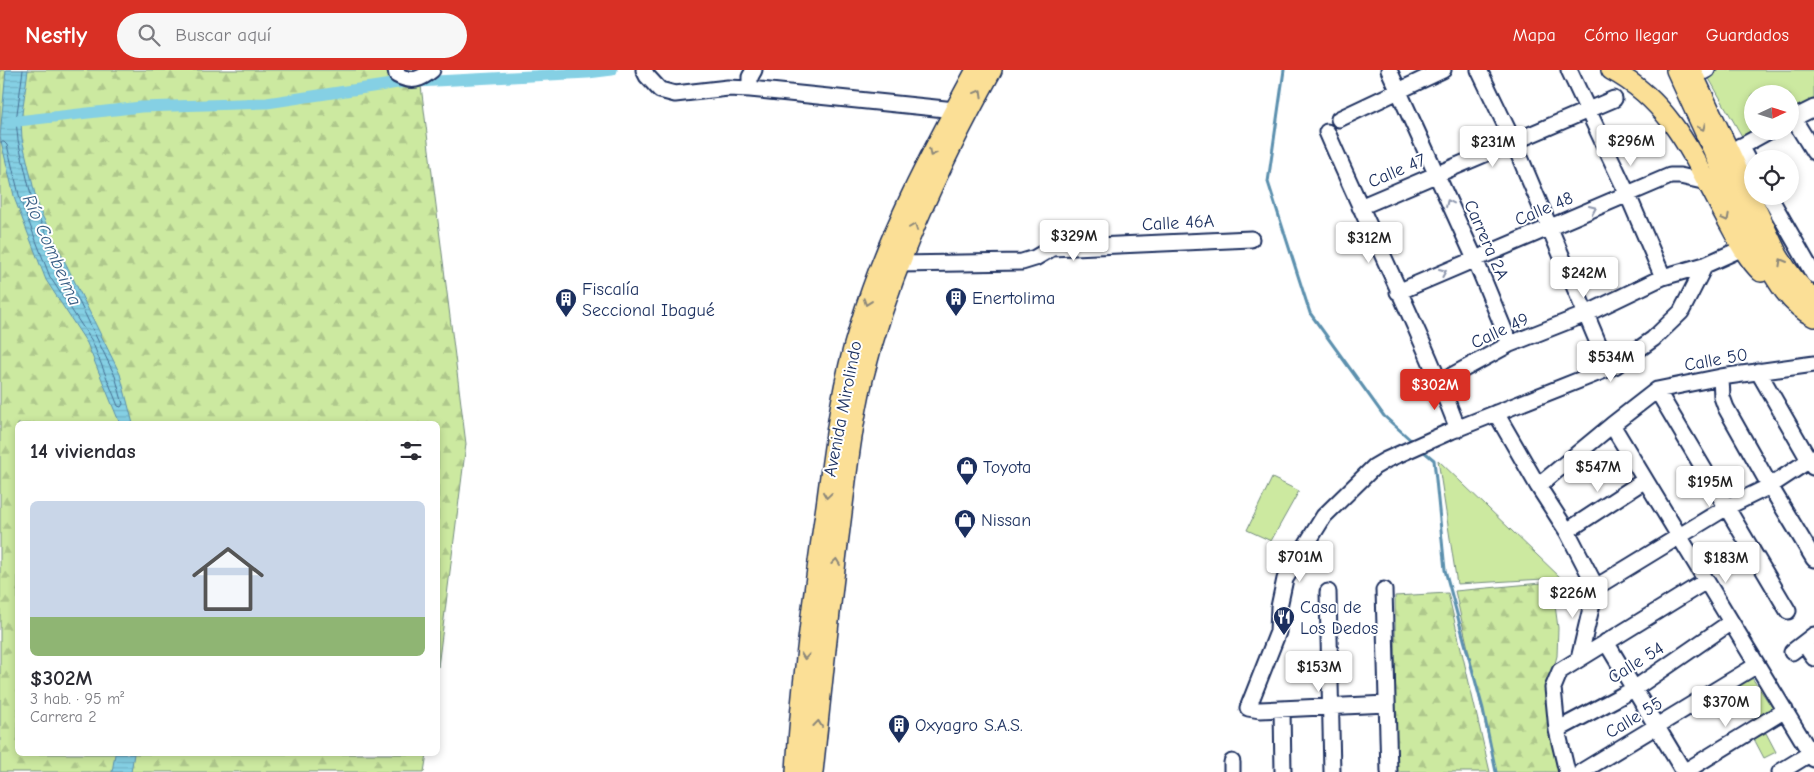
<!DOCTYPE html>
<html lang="es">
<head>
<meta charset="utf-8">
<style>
  body { margin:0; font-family:"Comic Neue",sans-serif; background:#f7f7f7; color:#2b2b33; height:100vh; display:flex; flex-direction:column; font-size:19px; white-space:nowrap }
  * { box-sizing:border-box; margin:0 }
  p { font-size:16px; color:#7c7c81 }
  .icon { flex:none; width:28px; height:28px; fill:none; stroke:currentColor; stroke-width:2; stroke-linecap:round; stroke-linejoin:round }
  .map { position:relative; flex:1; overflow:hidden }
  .panel { position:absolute; left:15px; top:351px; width:425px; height:335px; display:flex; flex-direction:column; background:#fff; border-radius:8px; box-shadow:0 2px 8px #0003 }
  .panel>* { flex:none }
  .needle { width:32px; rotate:86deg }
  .buttons { position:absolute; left:1744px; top:15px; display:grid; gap:10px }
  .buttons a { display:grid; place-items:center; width:55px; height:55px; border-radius:50%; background:#fff; box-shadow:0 2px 8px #0003; font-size:25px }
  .price { position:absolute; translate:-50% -42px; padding:0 11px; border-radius:5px; background:#fff; color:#222; font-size:16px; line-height:32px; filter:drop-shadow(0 1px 2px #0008) }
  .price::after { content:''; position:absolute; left:50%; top:30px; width:15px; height:11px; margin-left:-8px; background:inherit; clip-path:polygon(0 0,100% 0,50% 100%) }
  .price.selected { background:#d93025; color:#fff }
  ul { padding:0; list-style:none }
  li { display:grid; align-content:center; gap:10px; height:265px; padding:0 15px }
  li span { display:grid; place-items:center; height:155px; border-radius:8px; color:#555 }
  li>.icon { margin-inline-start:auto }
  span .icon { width:90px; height:90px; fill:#fffc; stroke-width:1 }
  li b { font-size:21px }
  h2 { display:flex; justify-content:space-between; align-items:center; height:60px; padding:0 15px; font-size:21px }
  header { display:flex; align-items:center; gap:30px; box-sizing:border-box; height:70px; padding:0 25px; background:#d93025; color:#fff }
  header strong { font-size:24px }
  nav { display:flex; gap:28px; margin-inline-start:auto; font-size:18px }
  .search { width:350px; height:45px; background:#f7f7f7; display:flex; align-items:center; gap:12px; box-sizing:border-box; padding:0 18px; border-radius:28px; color:#7c7c81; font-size:19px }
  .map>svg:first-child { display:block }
  .forest { fill:url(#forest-firs); stroke:#748c7f }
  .park { fill:#cce9a0; stroke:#748c7f }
  .water { fill:url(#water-rules); stroke:#5b90ae }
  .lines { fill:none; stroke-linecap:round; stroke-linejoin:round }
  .shore { stroke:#456f94; stroke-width:1 }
  .stream { stroke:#5b90ae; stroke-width:3 }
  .canal { stroke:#85d0e4; stroke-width:11 }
  .minor-casing { stroke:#1b2f5e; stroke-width:19 }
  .major-casing { stroke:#1b2f5e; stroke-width:22 }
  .minor { stroke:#fff; stroke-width:15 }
  .major { stroke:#fbdf96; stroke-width:19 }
  .oneway { stroke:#8b877a }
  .oneway2 { stroke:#8d97ae }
  .labels { text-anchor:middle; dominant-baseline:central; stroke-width:4; stroke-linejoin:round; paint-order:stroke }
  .street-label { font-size:18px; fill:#1b2f5e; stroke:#fff }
  .poi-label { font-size:18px; fill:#1b2f5e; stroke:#fff; text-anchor:start }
  .water-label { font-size:19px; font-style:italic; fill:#3b5f86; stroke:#fff }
</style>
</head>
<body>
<header>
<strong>Nestly</strong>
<div class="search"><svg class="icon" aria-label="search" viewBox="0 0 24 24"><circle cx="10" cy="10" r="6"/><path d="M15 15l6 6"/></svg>Buscar aquí</div>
<nav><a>Mapa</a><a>Cómo llegar</a><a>Guardados</a></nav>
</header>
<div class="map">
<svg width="1814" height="702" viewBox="0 0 1814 702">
  <defs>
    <pattern id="forest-firs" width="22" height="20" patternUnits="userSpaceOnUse" patternTransform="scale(1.25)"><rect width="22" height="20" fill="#cce9a0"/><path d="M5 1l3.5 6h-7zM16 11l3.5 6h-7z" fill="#afc88c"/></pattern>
    <pattern id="water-rules" width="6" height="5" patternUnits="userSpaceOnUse" patternTransform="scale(1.25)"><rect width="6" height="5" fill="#85d0e4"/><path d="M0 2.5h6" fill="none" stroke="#72b3c6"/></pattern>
  </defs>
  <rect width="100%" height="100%" fill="#fff"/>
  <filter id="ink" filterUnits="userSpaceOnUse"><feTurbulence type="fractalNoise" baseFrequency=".02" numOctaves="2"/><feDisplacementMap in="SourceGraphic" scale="10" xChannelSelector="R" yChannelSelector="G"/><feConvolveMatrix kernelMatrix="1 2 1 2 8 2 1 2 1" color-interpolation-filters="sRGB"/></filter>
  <g filter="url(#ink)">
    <path class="forest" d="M0,0H419L466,374L438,597V354H18V684H427L424,702H0Z
      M1552,512L1558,558L1557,586L1548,619L1563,702H1496L1455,521Z
      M1448,523L1490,702H1396L1395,526Z"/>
    <path class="park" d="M1714,0H1814V29L1790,42V24H1752V61H1756L1743,68L1707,5Z
      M1438,390L1561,508L1457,514Z
      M1272,408L1299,421L1271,471L1247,460Z
      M1750,605L1774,640L1758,652L1735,614Z
      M1766,663L1776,682L1764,688L1754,669Z"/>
    <path class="water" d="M6,0H28L21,51L22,69L38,137L120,304L133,354H120L87,273L46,210L15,130L0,67Z
      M115,684H134L131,702H112Z"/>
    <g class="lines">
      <path class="shore" d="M0,72H4L7,75L20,129L50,207L92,271L118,336L121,337L123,334L115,306L34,138L18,70L16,51L23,0"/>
      <path class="stream" d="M1284,0L1268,112L1310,243L1384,346L1413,372
        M1422,380L1434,390L1445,500L1483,639L1496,702"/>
      <path class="canal" d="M9,52L141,37L267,33L398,13L588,3L612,0"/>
      <g class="minor-casing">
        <path id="minor" d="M396,0L397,5C412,13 420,10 432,0
          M644,0L647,6L660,20L675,24L728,18L750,19L955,40L962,44
          M1389,0L1475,189L1510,274
          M1479,0L1514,73L1604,287
          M1569,0L1627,123L1663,207
          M1694,7L1707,0
          M750,19V7L754,0
          M1793,48L1814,82
          M1339,49L1443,0
          M1790,50L1814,38
          M1327,62C1370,161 1419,258 1458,359
          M1740,76L1752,98
          M1729,83L1769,61
          M1769,126L1814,205
          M1360,137L1614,29
          M900,194L1022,192L1035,188L1052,178L1251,169
          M1398,222L1670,106H1680L1707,112
          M1758,301L1813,397
          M1721,307L1722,327L1726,338L1770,416L1814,489
          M1440,312L1510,274L1586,244L1663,207L1705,195L1743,178
          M1657,320L1788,541
          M1496,343L1538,416L1567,461L1596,517L1579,589
          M1612,355L1814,689
          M1538,416L1612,355L1657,320L1721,307L1814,294
          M1567,461L1645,410
          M1596,517L1727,437L1770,416L1814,387
          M1384,520L1389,702
          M1328,522L1332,702
          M1606,572L1684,702
          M1804,573L1814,588
          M1792,582L1814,565
          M1387,634L1260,640L1248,638L1278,562L1279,537L1285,509L1324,446L1374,397L1386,390L1451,361L1615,296L1653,269L1681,242L1705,195
          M1282,639L1283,702
          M1557,660L1634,619L1731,552
          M1232,692V702
          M1567,702L1557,660L1553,618L1560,601L1706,511
          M1581,702L1757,595
          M1684,702L1785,640
          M1780,702L1811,683"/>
      </g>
      <g class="major-casing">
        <path id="major" d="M1611,0C1673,33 1694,89 1726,148C1736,166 1746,188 1761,202
          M1676,0L1757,176C1772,202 1786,233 1814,247
          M1691,0L1778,185C1788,202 1798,216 1814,229
          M796,702C801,613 813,524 826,436C834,376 841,315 859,258C886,167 931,83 976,0
          M813,702C822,618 830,534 841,451C847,403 852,356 863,309C890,200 938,98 992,0"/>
      </g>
      <use href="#minor" class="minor"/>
      <use href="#major" class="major"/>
    </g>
    <defs><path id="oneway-chevron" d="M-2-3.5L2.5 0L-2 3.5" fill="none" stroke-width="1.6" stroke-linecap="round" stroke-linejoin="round" transform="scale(1.25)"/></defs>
    <g class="oneway">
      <use href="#oneway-chevron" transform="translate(979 23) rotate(-61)"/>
      <use href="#oneway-chevron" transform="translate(1702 57) rotate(65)"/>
      <use href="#oneway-chevron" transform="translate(932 83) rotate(117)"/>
      <use href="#oneway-chevron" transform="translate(1726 148) rotate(62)"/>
      <use href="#oneway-chevron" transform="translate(914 157) rotate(-69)"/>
      <use href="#oneway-chevron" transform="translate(1782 192) rotate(-120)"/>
      <use href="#oneway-chevron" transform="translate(867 232) rotate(109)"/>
      <use href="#oneway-chevron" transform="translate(827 425) rotate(98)"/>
      <use href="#oneway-chevron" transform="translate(836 492) rotate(-83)"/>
      <use href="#oneway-chevron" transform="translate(805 586) rotate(95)"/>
      <use href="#oneway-chevron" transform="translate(818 654) rotate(-84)"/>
    </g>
    <g class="oneway2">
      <use href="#oneway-chevron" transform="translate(1449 133) rotate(-115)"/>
      <use href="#oneway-chevron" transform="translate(1593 139) rotate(-24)"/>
      <use href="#oneway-chevron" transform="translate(1443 202) rotate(-23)"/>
    </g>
  </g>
  <defs>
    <g id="building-pin" transform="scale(1.125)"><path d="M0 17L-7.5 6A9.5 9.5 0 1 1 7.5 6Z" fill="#1b2f5e" stroke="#fff"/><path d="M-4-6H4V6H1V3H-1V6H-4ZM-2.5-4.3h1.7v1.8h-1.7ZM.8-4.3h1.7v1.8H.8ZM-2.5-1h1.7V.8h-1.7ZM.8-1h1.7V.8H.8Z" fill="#fff"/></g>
    <g id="shop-pin" transform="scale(1.125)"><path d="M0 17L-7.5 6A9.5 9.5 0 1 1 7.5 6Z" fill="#1b2f5e" stroke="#fff"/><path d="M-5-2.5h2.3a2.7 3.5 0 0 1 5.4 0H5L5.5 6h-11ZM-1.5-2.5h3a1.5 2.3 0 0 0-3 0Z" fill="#fff"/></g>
    <g id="restaurant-pin" transform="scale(1.125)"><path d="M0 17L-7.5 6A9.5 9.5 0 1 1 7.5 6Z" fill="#1b2f5e" stroke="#fff"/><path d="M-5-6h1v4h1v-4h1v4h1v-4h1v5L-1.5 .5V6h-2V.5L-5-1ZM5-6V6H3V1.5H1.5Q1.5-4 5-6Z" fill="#fff"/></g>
  </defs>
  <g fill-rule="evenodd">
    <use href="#building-pin" x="956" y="228"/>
    <use href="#building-pin" x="566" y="229"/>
    <use href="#shop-pin" x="967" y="397"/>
    <use href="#shop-pin" x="965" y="450"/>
    <use href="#restaurant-pin" x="1284" y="547"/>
    <use href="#building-pin" x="899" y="655"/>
  </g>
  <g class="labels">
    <g class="street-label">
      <text transform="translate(1397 101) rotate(-23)">Calle 47</text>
      <text transform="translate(1544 139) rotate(-23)">Calle 48</text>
      <text transform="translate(1178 153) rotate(-3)">Calle 46A</text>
      <text transform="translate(1486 170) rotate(66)">Carrera 2A</text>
      <text transform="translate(1500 261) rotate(-25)">Calle 49</text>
      <text transform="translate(1716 290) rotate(-10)">Calle 50</text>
      <text transform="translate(843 339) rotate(-79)">Avenida Mirolindo</text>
      <text transform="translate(1636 593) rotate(-32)">Calle 54</text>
      <text transform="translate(1634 648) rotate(-31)">Calle 55</text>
    </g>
    <g class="poi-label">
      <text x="582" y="219">Fiscalía<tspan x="582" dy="21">Seccional Ibagué</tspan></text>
      <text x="972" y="228">Enertolima</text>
      <text x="983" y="397">Toyota</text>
      <text x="981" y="450">Nissan</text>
      <text x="1300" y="537">Casa de<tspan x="1300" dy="21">Los Dedos</tspan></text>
      <text x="915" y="655">Oxyagro S.A.S.</text>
    </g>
    <g class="water-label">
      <text transform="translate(52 180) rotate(66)">Río Combeima</text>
    </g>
  </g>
</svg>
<div class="buttons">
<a><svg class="needle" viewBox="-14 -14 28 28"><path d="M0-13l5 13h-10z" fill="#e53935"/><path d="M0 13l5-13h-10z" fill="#7c7c81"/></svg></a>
<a><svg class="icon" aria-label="locate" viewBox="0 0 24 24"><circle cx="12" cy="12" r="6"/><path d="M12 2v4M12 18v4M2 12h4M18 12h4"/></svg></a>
</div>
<b class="price" style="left:1631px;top:97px">$296M</b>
<b class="price" style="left:1493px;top:98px">$231M</b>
<b class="price" style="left:1074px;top:192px">$329M</b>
<b class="price" style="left:1369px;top:194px">$312M</b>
<b class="price" style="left:1584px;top:229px">$242M</b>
<b class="price" style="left:1611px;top:313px">$534M</b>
<b class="price selected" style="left:1435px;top:341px">$302M</b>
<b class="price" style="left:1598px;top:423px">$547M</b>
<b class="price" style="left:1710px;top:438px">$195M</b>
<b class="price" style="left:1300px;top:513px">$701M</b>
<b class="price" style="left:1726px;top:514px">$183M</b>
<b class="price" style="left:1573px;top:549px">$226M</b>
<b class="price" style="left:1319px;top:623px">$153M</b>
<b class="price" style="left:1726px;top:658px">$370M</b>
<section class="panel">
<h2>14 viviendas<svg class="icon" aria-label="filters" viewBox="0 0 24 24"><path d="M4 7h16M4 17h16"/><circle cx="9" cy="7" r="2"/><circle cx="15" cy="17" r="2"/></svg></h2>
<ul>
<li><span style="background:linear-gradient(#c9d6e8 75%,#8fb573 0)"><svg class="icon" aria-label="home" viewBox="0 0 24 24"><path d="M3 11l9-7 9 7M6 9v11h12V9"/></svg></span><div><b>$302M</b><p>3 hab. · 95 m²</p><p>Carrera 2</p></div></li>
</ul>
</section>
</div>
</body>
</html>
